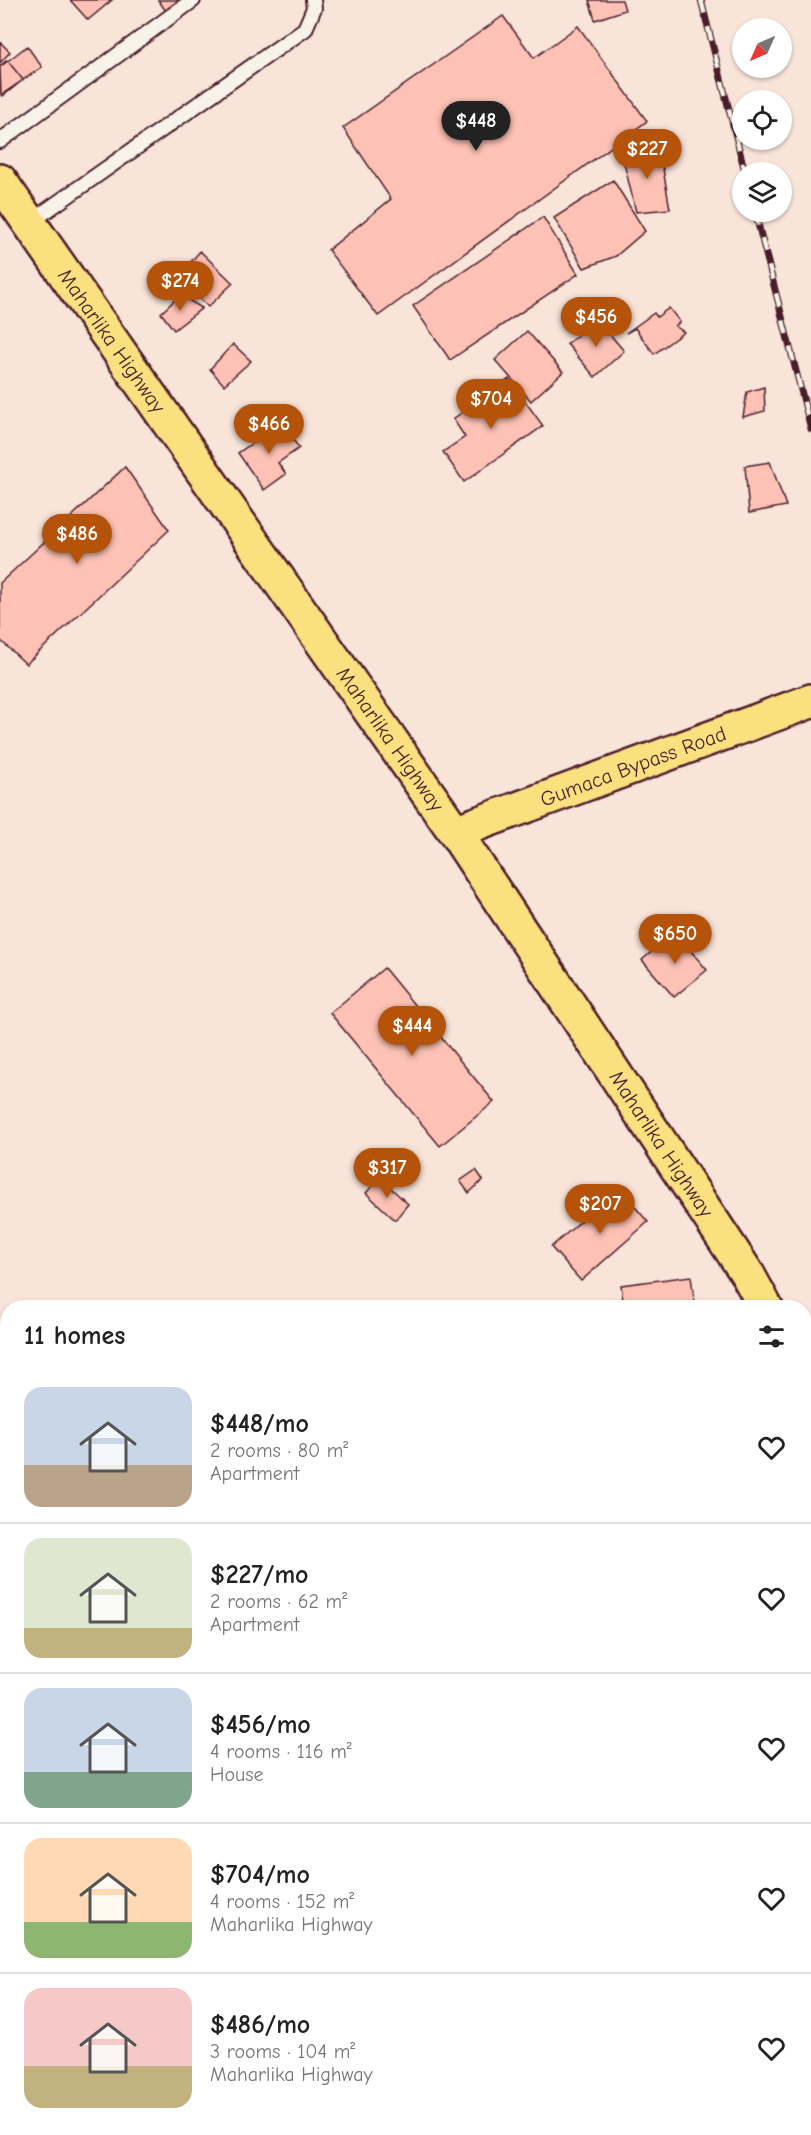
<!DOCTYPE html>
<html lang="en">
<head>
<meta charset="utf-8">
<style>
  body { margin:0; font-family:"Comic Neue",sans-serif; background:#f6f6f6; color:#222; height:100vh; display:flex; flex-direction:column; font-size:22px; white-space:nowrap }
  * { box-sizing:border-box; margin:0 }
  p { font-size:20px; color:#767676 }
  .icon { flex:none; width:33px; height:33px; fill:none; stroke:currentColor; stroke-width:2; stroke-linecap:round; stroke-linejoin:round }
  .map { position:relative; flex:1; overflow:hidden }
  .panel { position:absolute; left:0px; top:1300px; width:812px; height:836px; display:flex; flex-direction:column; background:#fff; border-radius:24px 24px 0 0; box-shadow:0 2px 4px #0004 }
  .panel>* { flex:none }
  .needle { width:39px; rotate:225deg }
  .tools { position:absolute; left:732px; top:18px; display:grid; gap:12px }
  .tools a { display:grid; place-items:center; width:60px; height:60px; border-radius:50%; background:#fff; box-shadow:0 2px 4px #0004; font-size:30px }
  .price { position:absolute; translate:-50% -51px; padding:0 14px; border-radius:21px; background:#b45309; color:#fff; font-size:20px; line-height:39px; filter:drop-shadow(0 2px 3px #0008) }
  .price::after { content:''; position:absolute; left:50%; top:36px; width:18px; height:14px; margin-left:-9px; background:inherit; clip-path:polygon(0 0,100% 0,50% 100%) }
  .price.on { background:#222; color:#fff }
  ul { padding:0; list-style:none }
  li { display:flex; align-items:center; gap:18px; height:150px; padding:0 24px }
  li+li { border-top:2px solid #e0e0e0 }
  li span { display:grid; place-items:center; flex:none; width:168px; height:120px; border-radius:18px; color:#555 }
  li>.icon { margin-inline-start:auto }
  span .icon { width:72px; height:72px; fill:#fffc; stroke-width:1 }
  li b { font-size:26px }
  h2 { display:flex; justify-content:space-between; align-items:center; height:72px; padding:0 24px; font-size:26px }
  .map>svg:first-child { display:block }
  .building { fill:#fdc2b5; stroke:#4a1f2b; stroke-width:1.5 }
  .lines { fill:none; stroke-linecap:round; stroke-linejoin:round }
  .service-casing { stroke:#4a1f2b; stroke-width:18 }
  .primary-casing { stroke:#4a1f2b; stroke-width:38 }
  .trunk-casing { stroke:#4a1f2b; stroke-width:38 }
  .service { stroke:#f7f3e8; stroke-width:14 }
  .primary { stroke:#fbe080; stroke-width:33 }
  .trunk { stroke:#fbe080; stroke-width:33 }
  .rail-casing { stroke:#4a1f2b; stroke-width:7 }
  .rail { stroke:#f7f3e8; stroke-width:4.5; stroke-dasharray:14; stroke-linecap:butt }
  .labels { text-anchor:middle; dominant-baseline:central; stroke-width:4.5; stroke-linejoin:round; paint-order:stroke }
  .street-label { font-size:21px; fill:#4a1f2b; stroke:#f7f3e8 }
</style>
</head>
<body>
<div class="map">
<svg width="811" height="2135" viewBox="0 0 811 2135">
  <rect width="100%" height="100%" fill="#f9e4d9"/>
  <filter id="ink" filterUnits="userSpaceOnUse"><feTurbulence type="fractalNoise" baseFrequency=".0167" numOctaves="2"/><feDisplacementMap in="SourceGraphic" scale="12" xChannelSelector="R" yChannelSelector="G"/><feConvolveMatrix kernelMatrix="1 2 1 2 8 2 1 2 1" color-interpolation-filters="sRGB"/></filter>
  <g filter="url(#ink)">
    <path class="building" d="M70,0H112L88,20Z
      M158,0H180L166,11Z
      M589,0H622L625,10L595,20Z
      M503,16L534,58L578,26L647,121L378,316L328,250L391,199L343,128Z
      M0,42L10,52L0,63Z
      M27,46L42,67L1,95L0,67Z
      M7,60L23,80L3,96L0,92V66Z
      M659,146L670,209L636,212L622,155Z
      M613,180L645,231L616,256L584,268L554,218Z
      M543,217L578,274L450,360L413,306Z
      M200,251L233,283L208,307L179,276Z
      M180,295L202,308L174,330L161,313Z
      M669,308L680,322L675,326L684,332L654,354L635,328L626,333L654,313L657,317Z
      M597,319L624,351L595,377L567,344Z
      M527,331L563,372L531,401L495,360Z
      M233,344L251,361L224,385L210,369Z
      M509,379L543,426L464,482L443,452L465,437L453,419Z
      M764,387L765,411L743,417L747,392Z
      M281,423L299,448L278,463L286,474L264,490L238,453Z
      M770,462L786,506L749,513L745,466Z
      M125,467L169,530L26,664L0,640V583Z
      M675,932L707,970L674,997L642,960Z
      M384,968L494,1102L440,1146L330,1013Z
      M476,1170L483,1180L469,1193L460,1181Z
      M380,1178L408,1204L395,1220L366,1193Z
      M619,1188L648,1222L581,1281L551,1247Z
      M691,1276L695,1308H624L621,1285Z"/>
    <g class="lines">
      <g class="service-casing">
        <path id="service" d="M0,141L193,0
          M29,223L305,29L314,8L313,0"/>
      </g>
      <g class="primary-casing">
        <g id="primary">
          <path id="s1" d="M455,832L748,1275L766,1308"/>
          <path d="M804,1377L811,1389"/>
        </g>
      </g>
      <g class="trunk-casing">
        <g id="trunk">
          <path id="s2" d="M0,181L455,832L811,701"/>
        </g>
      </g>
      <use href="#service" class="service"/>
      <use href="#primary" class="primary"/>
      <use href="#trunk" class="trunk"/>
      <g class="rail-casing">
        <path id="rail" d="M701,0L745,172
          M755,212L811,429"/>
      </g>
      <use href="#rail" class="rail"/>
    </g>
  </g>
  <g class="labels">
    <g class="street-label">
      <text stroke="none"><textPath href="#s2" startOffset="195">Maharlika Highway</textPath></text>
      <text stroke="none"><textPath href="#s2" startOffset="681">Maharlika Highway</textPath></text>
      <text stroke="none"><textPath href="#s2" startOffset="984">Gumaca Bypass Road</textPath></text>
      <text stroke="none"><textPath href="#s1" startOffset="374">Maharlika Highway</textPath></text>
    </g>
  </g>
</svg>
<div class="tools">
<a><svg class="needle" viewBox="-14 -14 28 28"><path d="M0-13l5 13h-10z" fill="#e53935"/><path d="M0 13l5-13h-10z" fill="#767676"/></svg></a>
<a><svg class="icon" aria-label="locate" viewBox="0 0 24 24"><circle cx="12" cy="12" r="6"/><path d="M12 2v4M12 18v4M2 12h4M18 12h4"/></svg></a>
<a><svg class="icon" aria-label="layers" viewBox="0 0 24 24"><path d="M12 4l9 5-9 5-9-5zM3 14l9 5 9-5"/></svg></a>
</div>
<b class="price on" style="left:476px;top:152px">$448</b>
<b class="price" style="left:647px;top:180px">$227</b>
<b class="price" style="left:180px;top:312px">$274</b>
<b class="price" style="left:596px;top:348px">$456</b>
<b class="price" style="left:491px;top:430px">$704</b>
<b class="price" style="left:269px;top:455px">$466</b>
<b class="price" style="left:77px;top:565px">$486</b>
<b class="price" style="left:675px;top:965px">$650</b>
<b class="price" style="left:412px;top:1057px">$444</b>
<b class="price" style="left:387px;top:1199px">$317</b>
<b class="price" style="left:600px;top:1235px">$207</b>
<section class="panel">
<h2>11 homes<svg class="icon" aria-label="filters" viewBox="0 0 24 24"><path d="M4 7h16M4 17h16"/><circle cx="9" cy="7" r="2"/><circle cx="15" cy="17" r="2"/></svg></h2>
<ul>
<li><span style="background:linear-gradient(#c9d6e8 65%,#b9a48a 0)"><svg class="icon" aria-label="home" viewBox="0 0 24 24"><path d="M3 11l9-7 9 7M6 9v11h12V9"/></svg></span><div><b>$448/mo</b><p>2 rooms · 80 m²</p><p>Apartment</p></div><svg class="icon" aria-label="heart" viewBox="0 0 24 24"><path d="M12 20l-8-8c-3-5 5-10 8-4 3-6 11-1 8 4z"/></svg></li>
<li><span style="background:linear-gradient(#dfe7d0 75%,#c2b280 0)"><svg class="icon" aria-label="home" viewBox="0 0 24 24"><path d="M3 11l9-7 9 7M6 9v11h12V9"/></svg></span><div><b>$227/mo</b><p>2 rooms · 62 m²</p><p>Apartment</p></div><svg class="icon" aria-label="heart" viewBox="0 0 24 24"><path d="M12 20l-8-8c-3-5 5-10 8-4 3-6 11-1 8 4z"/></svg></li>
<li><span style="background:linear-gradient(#c9d6e8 70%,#7fa58c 0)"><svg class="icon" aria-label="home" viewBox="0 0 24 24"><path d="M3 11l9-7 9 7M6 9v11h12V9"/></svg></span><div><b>$456/mo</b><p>4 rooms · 116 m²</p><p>House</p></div><svg class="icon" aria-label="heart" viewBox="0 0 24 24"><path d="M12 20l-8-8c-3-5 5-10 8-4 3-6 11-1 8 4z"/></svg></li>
<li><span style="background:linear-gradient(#ffd9b3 70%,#8fb573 0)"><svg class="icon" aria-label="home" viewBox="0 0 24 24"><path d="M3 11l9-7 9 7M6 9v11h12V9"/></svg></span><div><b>$704/mo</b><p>4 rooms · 152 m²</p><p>Maharlika Highway</p></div><svg class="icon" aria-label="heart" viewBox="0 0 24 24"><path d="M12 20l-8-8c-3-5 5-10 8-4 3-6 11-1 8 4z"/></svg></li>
<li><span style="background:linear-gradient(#f6c9c9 65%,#c2b280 0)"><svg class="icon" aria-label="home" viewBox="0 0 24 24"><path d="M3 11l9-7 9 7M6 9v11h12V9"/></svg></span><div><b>$486/mo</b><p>3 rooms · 104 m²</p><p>Maharlika Highway</p></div><svg class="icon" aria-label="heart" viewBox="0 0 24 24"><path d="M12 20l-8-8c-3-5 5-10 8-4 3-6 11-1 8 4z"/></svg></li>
</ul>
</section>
</div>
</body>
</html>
